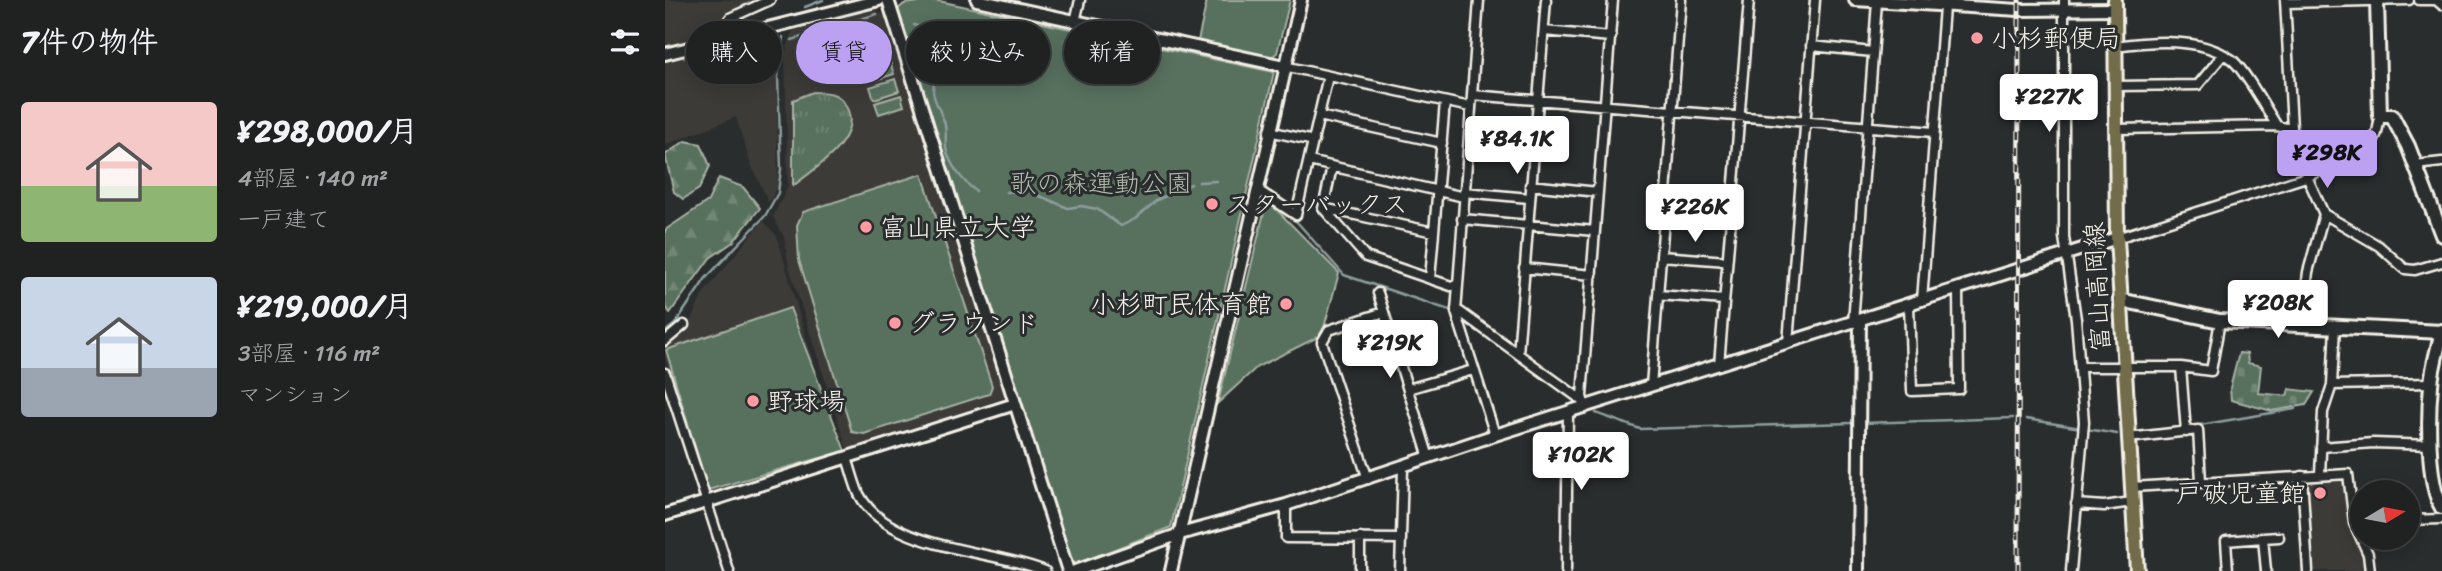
<!DOCTYPE html>
<html lang="ja">
<head>
<meta charset="utf-8">
<style>
  body { margin:0; font-family:Sriracha,"Klee One",sans-serif; background:#282a2a; color:#f1f3f6; height:100vh; display:flex; flex-direction:column; font-size:26px; white-space:nowrap }
  * { box-sizing:border-box; margin:0 }
  p { font-size:23px; color:#a2a4a5 }
  .icon { flex:none; width:38px; height:38px; fill:none; stroke:currentColor; stroke-width:2; stroke-linecap:round; stroke-linejoin:round }
  .map { position:relative; flex:1; overflow:hidden }
  .drawer { display:flex; flex-direction:column; background:#202222; width:665px }
  .drawer>* { flex:none }
  .guide { position:absolute; left:21px; top:21px; width:665px; height:63px; display:flex; gap:14px }
  .needle { width:46px; rotate:80deg }
  .controls { position:absolute; left:1685px; top:480px; display:grid; gap:14px }
  .controls a { display:grid; place-items:center; width:70px; height:70px; border-radius:50%; background:#202222; box-shadow:0 4px 18px #0003,0 0 0 2px #3d3f40; font-size:35px }
  .price { position:absolute; translate:-50% -60px; padding:0 16px; border-radius:7px; background:#fff; color:#222; font-size:23px; line-height:46px; filter:drop-shadow(0 2px 4px #0008) }
  .price::after { content:''; position:absolute; left:50%; top:42px; width:21px; height:16px; margin-left:-10px; background:inherit; clip-path:polygon(0 0,100% 0,50% 100%) }
  .price.current { background:#bca0f2; color:#111 }
  ul { padding:0; list-style:none }
  li { display:flex; align-items:center; gap:21px; height:175px; padding:0 21px }
  li span { display:grid; place-items:center; flex:none; width:196px; height:140px; border-radius:7px; color:#555 }
  li>.icon { margin-inline-start:auto }
  span .icon { width:84px; height:84px; fill:#fffc; stroke-width:1 }
  li b { font-size:30px }
  h2 { display:flex; justify-content:space-between; align-items:center; height:84px; padding:0 21px; font-size:30px }
  .pill { padding:0 24px; border-radius:32px; background:#202222; box-shadow:0 4px 18px #0003,0 0 0 2px #3d3f40; font-size:24px; line-height:63px }
  .pill.current { background:#bca0f2; color:#111 }
  main { display:flex; flex:1; min-height:0 }
  .map>svg:first-child { display:block }
  .built { fill:#3d3b38 }
  .grass { fill:url(#grass-tufts); stroke:#a6b1a3; stroke-width:2 }
  .forest { fill:url(#forest-firs); stroke:#a6b1a3; stroke-width:2 }
  .cemetery { fill:url(#cemetery-stones); stroke:#a6b1a3; stroke-width:2 }
  .green { fill:#59715e; stroke:#a6b1a3; stroke-width:2 }
  .lines { fill:none; stroke-linecap:round; stroke-linejoin:round }
  .stream { stroke:#8d9d9d; stroke-width:2.5 }
  .minor-casing { stroke:#f4f1e8; stroke-width:13 }
  .tertiary-casing { stroke:#f4f1e8; stroke-width:16 }
  .secondary-casing { stroke:#f4f1e8; stroke-width:18 }
  .primary-casing { stroke:#f4f1e8; stroke-width:18 }
  .minor { stroke:#2a2d2e; stroke-width:8 }
  .tertiary { stroke:#2a2d2e; stroke-width:10 }
  .secondary { stroke:#2a2d2e; stroke-width:12 }
  .primary { stroke:#726c4b; stroke-width:12 }
  .rail-casing { stroke:#f4f1e8; stroke-width:5 }
  .rail { stroke:#2a2d2e; stroke-width:2.5; stroke-dasharray:8; stroke-linecap:butt }
  .poi-dot { fill:#ff9aa2; stroke:#2a2d2e; stroke-width:2.5 }
  .labels { text-anchor:middle; dominant-baseline:central; stroke-width:6; stroke-linejoin:round; paint-order:stroke }
  .poi-label { font-size:26px; fill:#f4f1e8; stroke:#2a2d2e; text-anchor:start }
  .park-label { font-size:26px; fill:#aeb7aa; stroke:#2a2d2e }
  .street-label { font-size:26px; fill:#f4f1e8; stroke:#2a2d2e }
</style>
</head>
<body>
<main>
<section class="drawer">
<h2>7件の物件<svg class="icon" aria-label="filters" viewBox="0 0 24 24"><path d="M4 7h16M4 17h16"/><circle cx="9" cy="7" r="2"/><circle cx="15" cy="17" r="2"/></svg></h2>
<ul>
<li><span style="background:linear-gradient(#f6c9c9 60%,#8fb573 0)"><svg class="icon" aria-label="home" viewBox="0 0 24 24"><path d="M3 11l9-7 9 7M6 9v11h12V9"/></svg></span><div><b>¥298,000/月</b><p>4部屋 · 140 m²</p><p>一戸建て</p></div></li>
<li><span style="background:linear-gradient(#c9d6e8 65%,#9aa5b1 0)"><svg class="icon" aria-label="home" viewBox="0 0 24 24"><path d="M3 11l9-7 9 7M6 9v11h12V9"/></svg></span><div><b>¥219,000/月</b><p>3部屋 · 116 m²</p><p>マンション</p></div></li>
</ul>
</section>
<div class="map">
<svg width="1777" height="571" viewBox="0 0 1777 571">
  <defs>
    <pattern id="grass-tufts" width="24" height="20" patternUnits="userSpaceOnUse" patternTransform="scale(1.75)"><rect width="24" height="20" fill="#59715e"/><path d="M3 7l-1-3M5 7V3M7 7l1-3M15 17l-1-3M17 17v-4M19 17l1-3" fill="none" stroke="#718675"/></pattern>
    <pattern id="forest-firs" width="22" height="20" patternUnits="userSpaceOnUse" patternTransform="scale(1.75)"><rect width="22" height="20" fill="#59715e"/><path d="M5 1l3.5 6h-7zM16 11l3.5 6h-7z" fill="#718675"/></pattern>
    <pattern id="cemetery-stones" width="16" height="16" patternUnits="userSpaceOnUse" patternTransform="scale(1.75)"><rect width="16" height="16" fill="#59715e"/><path d="M2 7V4a2 2 0 0 1 4 0v3zM10 15v-3a2 2 0 0 1 4 0v3z" fill="#718675"/></pattern>
  </defs>
  <rect width="100%" height="100%" fill="#2a2d2e"/>
  <filter id="ink" filterUnits="userSpaceOnUse"><feTurbulence type="fractalNoise" baseFrequency=".0143" numOctaves="2"/><feDisplacementMap in="SourceGraphic" scale="14" xChannelSelector="R" yChannelSelector="G"/><feConvolveMatrix kernelMatrix="1 2 1 2 8 2 1 2 1" color-interpolation-filters="sRGB"/></filter>
  <g filter="url(#ink)">
    <path class="built" d="M0,0H98L56,20L53,25L58,32L0,47Z
      M211,10L222,17L342,397L182,449L124,267L119,237L108,217L123,186L120,54L128,29Z
      M111,34L113,185L104,203L85,162L71,117L0,145V63Z
      M98,221L112,236L173,450L42,494L0,357V347L20,333L38,294Z
      M1677,478L1682,480L1702,571H1646L1639,480Z"/>
    <path class="grass" d="M148,92C162,92 174,92 181,106C199,139 149,169 128,186V100Z"/>
    <path class="forest" d="M20,141L36,144L45,166L34,189L18,199L9,192L0,155Z
      M54,178L78,187L95,208L68,242L45,258L5,313L0,305V230L43,201Z"/>
    <path class="cemetery" d="M1574,353L1582,354L1583,363L1596,366L1593,393L1622,396L1624,389L1649,392L1641,405L1607,411L1566,400L1565,388Z"/>
    <path class="green" d="M269,0L609,72L506,527L407,566L230,12L239,4Z
      M542,0H625L612,53L605,58L533,41Z
      M225,62L229,74L204,82L200,70Z
      M230,79L234,91L209,99L205,87Z
      M236,95L239,106L214,114L210,103Z
      M257,174L327,386L324,394L199,434L187,432L134,260L132,225L138,212Z
      M602,200L674,273L657,335L592,367L553,403Z
      M125,308L180,451L43,490L1,350Z"/>
    <g class="lines">
      <path class="stream" d="M140,7L158,0
        M249,25C296,41 269,60 268,91C268,99 276,112 279,121C282,129 280,139 281,148C284,164 298,182 311,191
        M127,40L212,14
        M534,182L552,181
        M341,192L361,190L403,208L416,206L432,209L456,226L470,219L492,200L526,184
        M602,202L632,222L679,275L784,310
        M800,320L913,403
        M0,332L10,324L41,278L100,216L113,193L116,169L113,77L118,37
        M931,413L975,429L1188,423
        M1361,419L1452,434
        M1198,423L1348,418
        M1523,427L1630,409"/>
      <g class="minor-casing">
        <path id="minor" d="M814,0L791,312L830,435
          M1399,0V237L1411,319L1419,422L1406,571
          M1620,0L1628,146L1659,214L1714,246L1740,269L1750,270L1777,262
          M1754,0H1771L1777,5
          M1621,3L1744,0
          M410,22L415,0
          M879,31L946,37
          M63,38L61,24L65,18L105,0
          M1146,46L1208,52
          M1450,46C1487,41 1535,37 1566,59C1578,67 1603,112 1612,126
          M619,66L805,107
          M1451,86L1533,85L1557,56
          M807,95L1269,132
          M654,116L777,143
          M1452,129L1612,126L1626,129
          M604,131L649,141
          M804,133L869,138
          M644,161L799,197
          M1750,165L1777,162
          M667,167L658,208L701,257L786,286L793,285
          M865,185L933,192
          M593,190L631,215L663,76
          M799,192L864,198
          M658,208L769,232
          M797,219L930,231
          M1452,238L1641,177L1705,148L1712,133L1715,116
          M996,256L1062,261
          M859,268L927,275
          M765,279L780,102
          M713,293L764,458
          M993,295L1059,300
          M1257,301L1279,7
          M1244,305L1247,391L1294,389L1293,289
          M791,309L918,401
          M1188,323L1212,2
          M1637,324L1643,272L1659,214
          M0,341L19,325
          M1123,343L1150,0
          M853,354L881,0
          M1054,365L1084,0
          M1415,367H1516L1521,432
          M1516,367L1546,371L1555,321
          M0,373L64,571
          M1667,385L1766,383
          M986,386L1016,0
          M743,389L808,370
          M920,408L917,396L948,0
          M1463,438L1533,430L1536,481
          M1656,447L1708,443L1766,445
          M182,458C186,469 189,483 194,494C223,551 328,549 380,571
          M1655,474L1658,412L1667,385L1670,326
          M1637,476L1643,571
          M703,479L657,342L664,330L719,312
          M1467,487L1683,474L1689,523L1703,554L1705,571
          M1411,504L1439,506L1467,502
          M621,505V538L736,539
          M1743,520L1777,519
          M1598,538L1614,537
          M695,571V538
          M735,571L738,468
          M901,571L903,412
          M1563,571L1561,541L1598,538L1601,571"/>
      </g>
      <g class="tertiary-casing">
        <path id="tertiary" d="M223,0L403,571
          M312,0L619,66
          M1190,0L1354,10L1450,9
          M0,54L214,0
          M0,515L350,404
          M410,571L515,534L621,505L830,435L1452,238
          M506,571L636,0
          M1193,571L1195,321"/>
      </g>
      <g class="secondary-casing">
        <path id="secondary" d="M1712,0L1715,116H1727L1743,146L1777,235
          M1455,300L1555,321L1777,332
          M1777,331C1773,349 1767,367 1766,385C1763,414 1762,484 1777,508"/>
      </g>
      <g class="primary-casing">
        <path id="primary" d="M1450,0L1452,238L1472,571"/>
      </g>
      <use href="#minor" class="minor"/>
      <use href="#tertiary" class="tertiary"/>
      <use href="#secondary" class="secondary"/>
      <use href="#primary" class="primary"/>
      <g class="rail-casing">
        <path id="rail" d="M1353,571L1354,0"/>
      </g>
      <use href="#rail" class="rail"/>
    </g>
  </g>
  <g class="poi-dot">
    <circle cx="1312" cy="38" r="7"/>
    <circle cx="547" cy="204" r="7"/>
    <circle cx="201" cy="227" r="7"/>
    <circle cx="621" cy="304" r="7"/>
    <circle cx="230" cy="323" r="7"/>
    <circle cx="88" cy="401" r="7"/>
    <circle cx="1655" cy="493" r="7"/>
  </g>
  <g class="labels">
    <g class="poi-label">
      <text x="1326" y="38">小杉郵便局</text>
      <text x="561" y="204">スターバックス</text>
      <text x="215" y="227">富山県立大学</text>
      <text x="607" y="304" text-anchor="end">小杉町民体育館</text>
      <text x="244" y="323">グラウンド</text>
      <text x="102" y="401">野球場</text>
      <text x="1641" y="493" text-anchor="end">戸破児童館</text>
    </g>
    <g class="park-label">
      <text x="436" y="183">歌の森運動公園</text>
    </g>
    <g class="street-label">
      <text transform="translate(1432 287) rotate(-93)">富山高岡線</text>
    </g>
  </g>
</svg>
<div class="controls">
<a><svg class="needle" viewBox="-14 -14 28 28"><path d="M0-13l5 13h-10z" fill="#e53935"/><path d="M0 13l5-13h-10z" fill="#a2a4a5"/></svg></a>
</div>
<b class="price" style="left:1384px;top:134px">¥227K</b>
<b class="price" style="left:852px;top:176px">¥84.1K</b>
<b class="price current" style="left:1662px;top:190px">¥298K</b>
<b class="price" style="left:1030px;top:244px">¥226K</b>
<b class="price" style="left:1613px;top:340px">¥208K</b>
<b class="price" style="left:725px;top:380px">¥219K</b>
<b class="price" style="left:916px;top:492px">¥102K</b>
<div class="guide">
<a class="pill">購入</a>
<a class="pill current">賃貸</a>
<a class="pill">絞り込み</a>
<a class="pill">新着</a>
</div>
</div>
</main>
</body>
</html>
